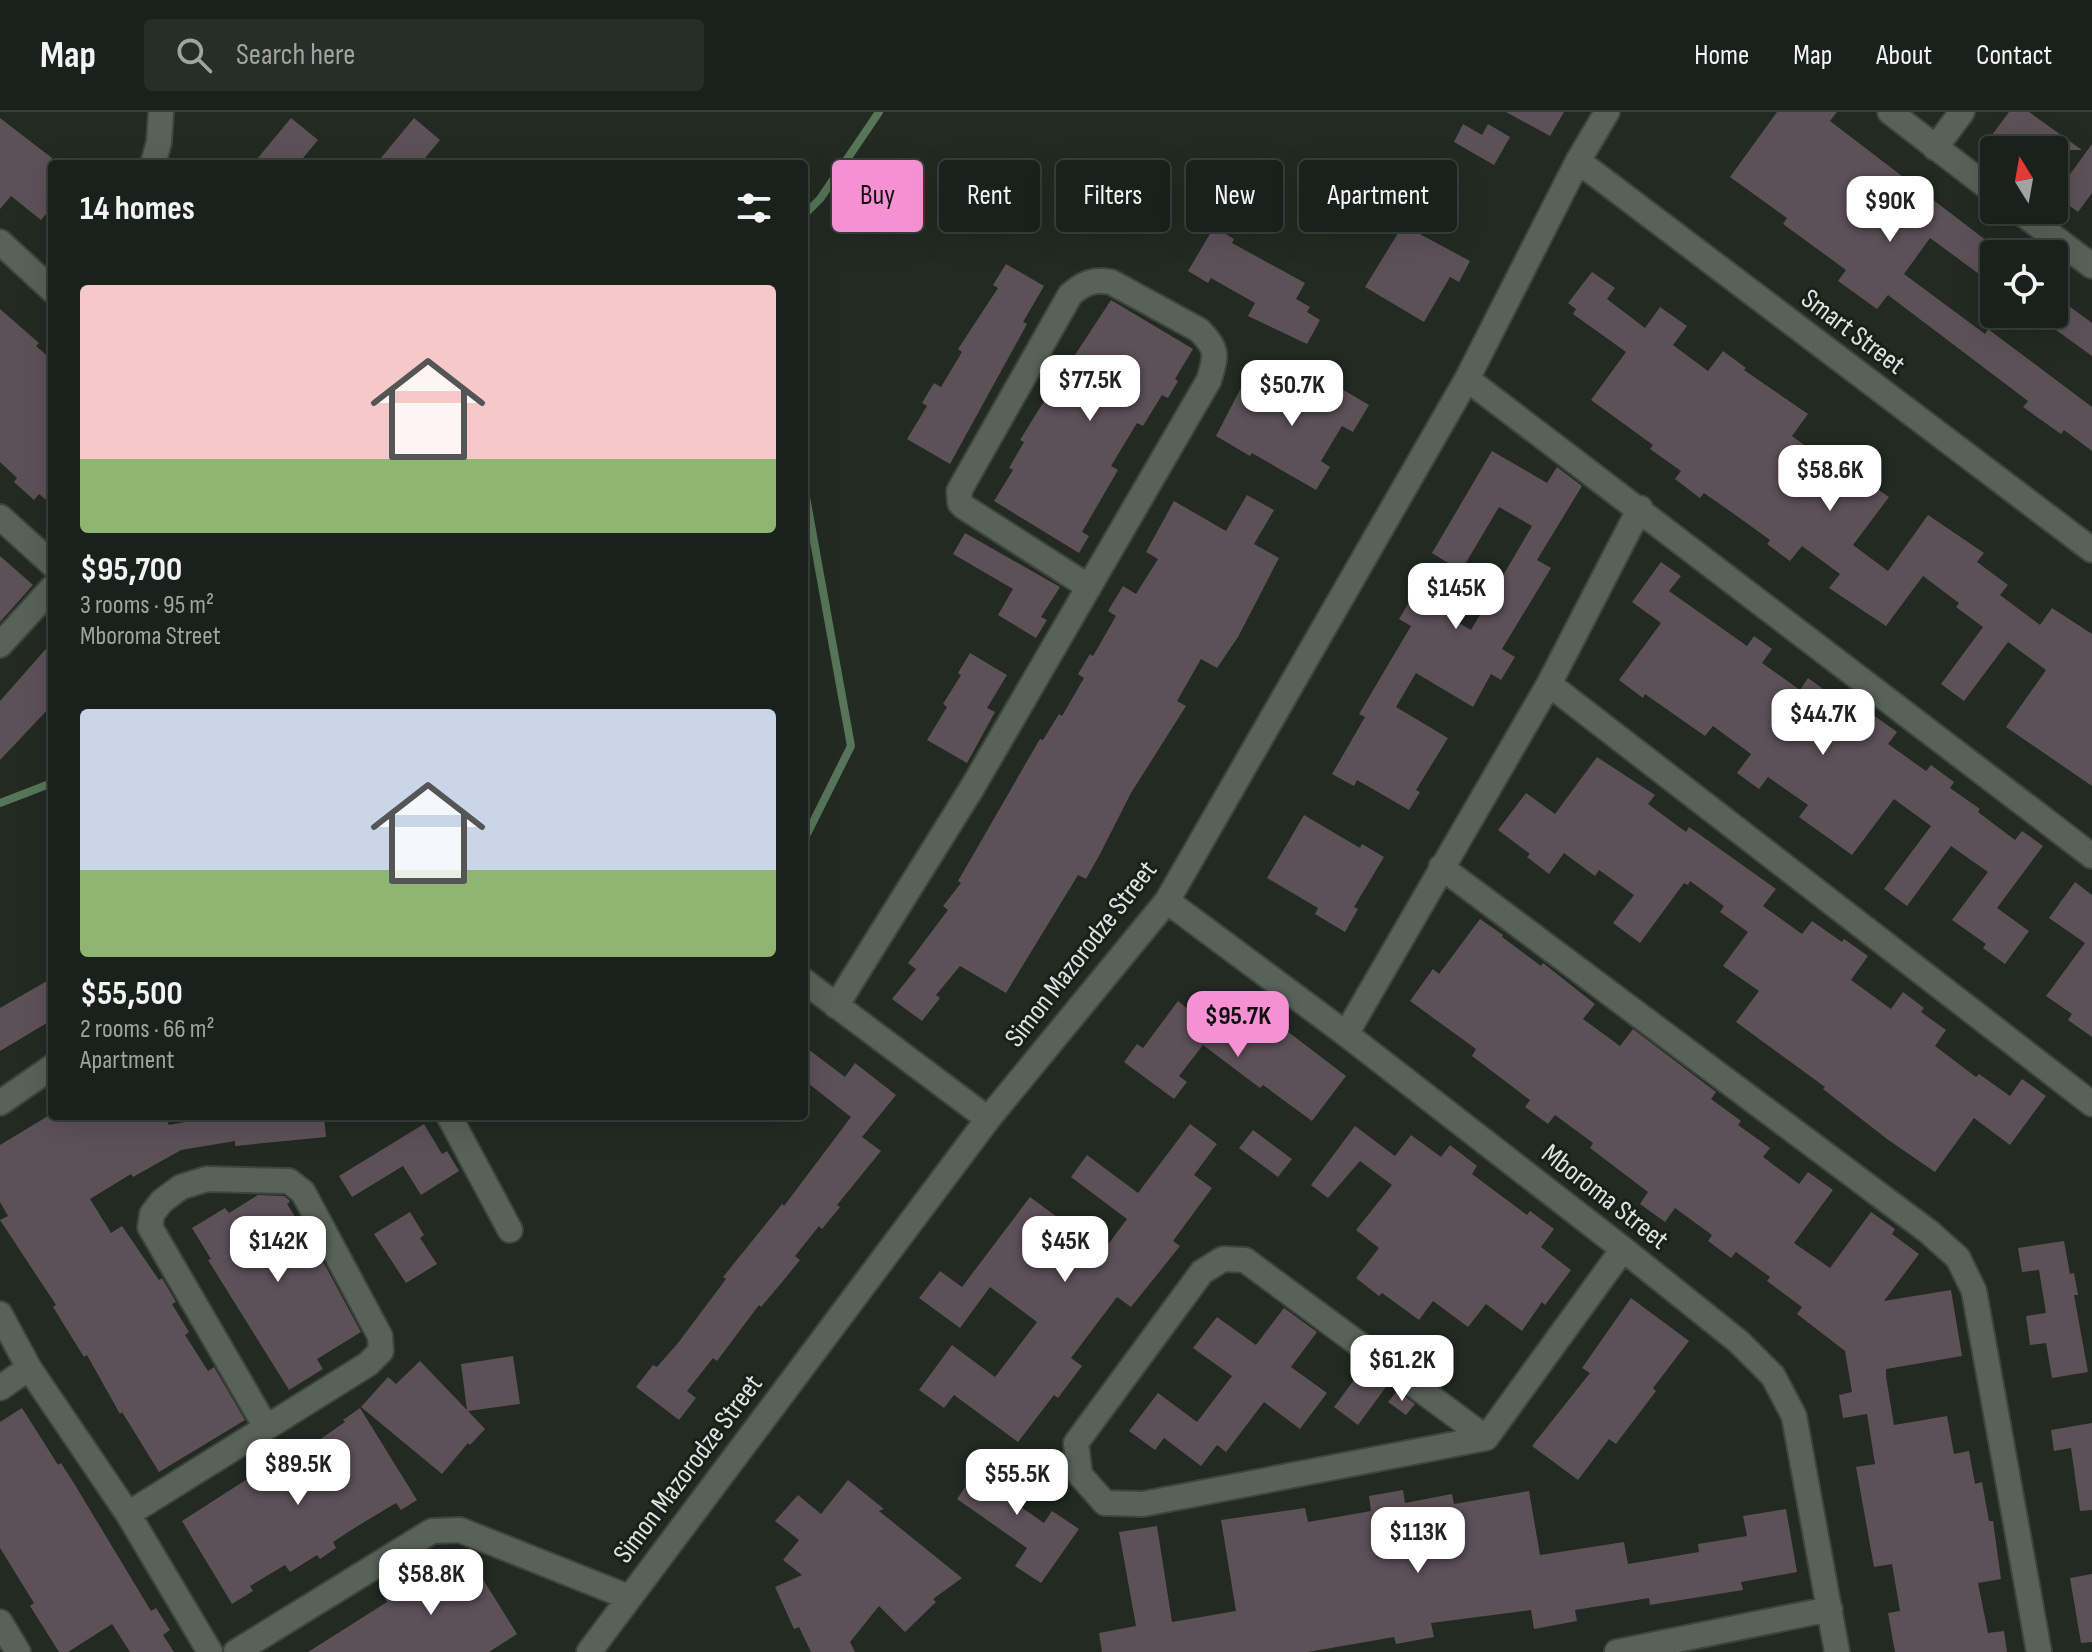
<!DOCTYPE html>
<html lang="en">
<head>
<meta charset="utf-8">
<style>
  body { margin:0; font-family:"Sofia Sans Condensed",sans-serif; background:#272d27; color:#f1f3f6; height:100vh; display:flex; flex-direction:column; font-size:30px; white-space:nowrap }
  * { box-sizing:border-box; margin:0 }
  p { font-size:26px; color:#9fa3a2 }
  .icon { flex:none; width:44px; height:44px; fill:none; stroke:currentColor; stroke-width:2; stroke-linecap:round; stroke-linejoin:round }
  .map { position:relative; flex:1; overflow:hidden }
  .drawer { position:absolute; left:48px; top:48px; width:760px; height:960px; display:flex; flex-direction:column; background:#1a201a; border-radius:8px; box-shadow:0 8px 32px #0002,0 0 0 2px #383e39 }
  .drawer>* { flex:none }
  .guide { position:absolute; left:832px; top:48px; width:760px; height:72px; display:flex; gap:16px }
  .needle { width:52px; rotate:349deg }
  .tools { position:absolute; left:1980px; top:24px; display:grid; gap:16px }
  .tools a { display:grid; place-items:center; width:88px; height:88px; border-radius:8px; background:#1a201a; box-shadow:0 8px 32px #0002,0 0 0 2px #383e39; font-size:40px }
  .price { position:absolute; translate:-50% -68px; padding:0 18px; border-radius:16px; background:#fff; color:#222; font-size:26px; line-height:52px; filter:drop-shadow(0 2px 4px #0008) }
  .price::after { content:''; position:absolute; left:50%; top:48px; width:24px; height:18px; margin-left:-12px; background:inherit; clip-path:polygon(0 0,100% 0,50% 100%) }
  .price.on { background:#f591d2; color:#111 }
  ul { padding:0; list-style:none }
  li { display:grid; align-content:center; gap:16px; height:424px; padding:0 32px }
  li span { display:grid; place-items:center; height:248px; border-radius:8px; color:#555 }
  li>.icon { margin-inline-start:auto }
  span .icon { width:144px; height:144px; fill:#fffc; stroke-width:1 }
  li b { font-size:34px }
  h2 { display:flex; justify-content:space-between; align-items:center; height:96px; padding:0 32px; font-size:34px }
  .tag { padding:0 28px; border-radius:8px; background:#1a201a; box-shadow:0 8px 32px #0002,0 0 0 2px #383e39; font-size:28px; line-height:72px }
  .tag.on { background:#f591d2; color:#111 }
  header { display:flex; align-items:center; gap:48px; box-sizing:border-box; height:112px; padding:0 40px; background:#1a201a; border-bottom:2px solid #383e39 }
  header strong { font-size:38px }
  nav { display:flex; gap:44px; margin-inline-start:auto; font-size:28px }
  .search { width:560px; height:72px; background:#272d27; display:flex; align-items:center; gap:20px; box-sizing:border-box; padding:0 28px; border-radius:8px; color:#9fa3a2; font-size:30px }
  .map>svg:first-child { display:block }
  .lines { fill:none; stroke-linecap:round; stroke-linejoin:round }
  .stream { stroke:#577659; stroke-width:8 }
  .building { fill:#5d5158 }
  .street-casing { stroke:#3e453e; stroke-width:28 }
  .street { stroke:#586258; stroke-width:24 }
  .labels { text-anchor:middle; dominant-baseline:central; stroke-width:6; stroke-linejoin:round; paint-order:stroke }
  .street-label { font-size:28px; fill:#dee4de; stroke:#182019 }
</style>
</head>
<body>
<header>
<strong>Map</strong>
<div class="search"><svg class="icon" aria-label="search" viewBox="0 0 24 24"><circle cx="10" cy="10" r="6"/><path d="M15 15l6 6"/></svg>Search here</div>
<nav><a>Home</a><a>Map</a><a>About</a><a>Contact</a></nav>
</header>
<div class="map">
<svg width="2092" height="1540" viewBox="0 0 2092 1540">
  <rect width="100%" height="100%" fill="#222a22"/>
  <g class="lines">
    <path class="stream" d="M804,103L820,87L879,0
      M804,374L851,634L804,728
      M0,691L52,671"/>
  </g>
  <path class="building" d="M1506,0H1564L1550,24Z
    M1777,0H1837L1830,9L2004,142H1994V173L1930,126L1904,162L1985,222L1988,217L2092,295V339L2064,318L2061,322L2023,295L2028,289L1888,183L1877,197L1838,169L1846,158L1783,112L1787,106L1730,65Z
    M2009,0H2029L2082,38H1981Z
    M0,6L52,46V95L41,108L11,84L0,97Z
    M291,6L318,28L298,52H253Z
    M414,6L440,28L420,52H376Z
    M1463,12L1482,23L1488,12L1510,25L1494,53L1454,30Z
    M2092,32V81L2078,100L2055,83Z
    M1403,113L1470,149L1459,170L1450,165L1424,210L1365,175Z
    M1214,115L1234,127L1232,131L1305,171L1296,187L1310,195L1307,200L1320,208L1307,232L1248,204L1255,191L1211,166L1208,171L1188,159Z
    M1006,152L1044,174L1023,210L1027,212L950,352L907,327L927,294L922,291L934,271L941,275L962,240L958,237L998,176L993,173Z
    M1592,160L1615,176L1607,187L1645,216L1660,195L1687,214L1673,233L1708,259L1723,239L1746,256L1744,258L1808,302L1792,324L1830,352L1839,339L1862,356L1857,363L1889,385L1853,433L1888,459L1928,403L1984,441L1977,450L2008,473L2000,483L2040,513L2052,496L2092,522V674L2006,615L2046,558L2008,530L1964,589L1941,572L1983,515L1956,495L1959,491L1923,464L1886,514L1829,476L1840,462L1802,434L1790,449L1767,432L1770,428L1734,402L1704,381L1700,386L1675,367L1681,359L1650,337L1653,333L1591,288L1626,240L1573,202L1576,197L1568,191Z
    M2054,183L2092,211V244L2034,202H2054Z
    M1111,188L1193,237L1175,267L1178,269L1168,286L1162,283L1143,314L1137,311L1111,354L1118,358L1082,420L1089,424L1079,441L994,389L1013,358L1009,356L1024,330L1020,328L1057,268L1052,265L1065,245L1071,249Z
    M0,197L39,231L36,234L52,248V393L39,382L34,388L14,370L17,366L0,350Z
    M1318,263L1369,293L1353,320L1342,314L1321,349L1330,355L1316,378L1252,341L1250,344L1216,324L1245,268L1297,299Z
    M1492,339L1547,371L1557,355L1582,374L1537,448L1551,456L1502,537L1515,545L1501,568L1491,562L1473,595L1416,561L1396,595L1448,626L1416,678L1420,680L1409,698L1357,668L1354,674L1332,662L1365,605L1359,602L1411,514L1399,507L1413,484L1471,518L1532,414L1499,395L1461,459L1432,441Z
    M1247,383L1274,398L1254,432L1279,446L1238,525L1217,556L1201,547L1177,589L1186,594L1131,681L1100,742L1086,767L1078,763L1006,881L960,854L936,883L940,886L922,909L892,887L916,857L908,851L948,798L943,794L961,771L958,769L1026,651L1040,627L1043,628L1059,602L1062,604L1084,566L1078,562L1090,542L1093,544L1116,504L1108,499L1123,474L1136,482L1158,447L1146,440L1174,389L1226,419Z
    M965,421L1060,475L1041,505L1047,508L1036,526L998,503L1013,477L953,442Z
    M0,444L33,473L0,510Z
    M1661,450L1681,464L1669,479L1747,534L1754,524L1772,537L1762,551L1800,578L1808,566L1830,582L1821,595L1857,622L1872,602L1897,620L1888,632L1926,659L1931,653L1954,670L1950,676L1980,697L1978,700L2015,728L2022,719L2043,734L1997,796L2029,819L2005,852L1983,836L1986,832L1952,808L1988,760L1951,734L1907,794L1884,777L1931,714L1894,687L1852,743L1799,705L1808,693L1768,665L1759,677L1737,661L1751,642L1713,614L1705,624L1645,582L1643,586L1619,568L1661,511L1632,490Z
    M52,530V593L0,648V589Z
    M970,541L1007,563L987,596L995,600L967,651L927,628L947,595L943,592L961,563L958,561Z
    M1597,645L1655,683L1648,692L1686,720L1689,715L1776,777L1763,794L1802,822L1812,809L1842,830L1844,827L1868,844L1851,868L1891,897L1903,880L1924,896L1921,900L1946,918L1935,934L1976,965L1979,962L2010,984L2022,967L2046,984L2010,1033L1974,1006L1935,1060L1887,1027L1823,977L1825,975L1736,910L1759,879L1723,854L1748,820L1720,800L1724,794L1690,769L1688,773L1684,771L1640,831L1613,811L1634,783L1599,758L1595,764L1564,741L1549,762L1527,745L1530,742L1498,718L1526,681L1555,702Z
    M1304,703L1360,736L1362,732L1384,745L1354,795L1358,797L1345,820L1315,802L1318,796L1267,766Z
    M2075,770L2092,783V925L2068,908L2072,902L2046,884L2085,831L2049,806Z
    M1480,807L1503,823L1502,825L1541,854L1543,851L1595,892L1583,907L1620,934L1633,917L1716,980L1711,987L1741,1009L1738,1013L1770,1036L1763,1045L1799,1072L1808,1060L1833,1078L1794,1131L1830,1156L1871,1100L1895,1117L1892,1122L1919,1142L1884,1189L1951,1178L1962,1244L1886,1257V1265L1894,1313L1947,1304L1954,1342L1969,1339L1975,1372L1982,1370L1989,1409H1993L2001,1467L1978,1471L1988,1521L2004,1519L2007,1540H1895L1888,1501L1900,1499L1892,1452L1874,1455L1856,1355L1875,1352L1867,1302L1843,1306L1839,1283L1852,1280L1845,1239L1797,1202L1802,1195L1767,1169L1770,1165L1736,1140L1731,1146L1708,1129L1712,1123L1675,1096L1665,1110L1640,1092L1648,1080L1590,1036L1593,1031L1555,1003L1548,1012L1525,995L1530,988L1472,944L1476,937L1410,889L1433,857L1439,862Z
    M52,866V908L0,939V896Z
    M1178,889L1190,899L1196,892L1213,904L1207,911L1241,936L1266,903L1346,964L1312,1009L1263,973L1260,976L1203,933L1179,964L1187,970L1174,987L1124,950L1137,932L1143,936Z
    M804,934L845,965L855,951L896,983L862,1025L881,1039L837,1093L840,1095L822,1117L819,1114L795,1144L800,1148L783,1169L761,1195L759,1193L717,1249L713,1246L687,1279L696,1286L679,1308L636,1275L653,1253L657,1255L678,1231L726,1167L723,1165L782,1092L784,1094L851,1005L804,968Z
    M48,1004H164L169,1013L218,1004L221,1007L242,1004H324L326,1025L235,1034V1029L181,1038L133,1065L131,1062L90,1087L111,1121L122,1114L159,1168L162,1166L176,1190L172,1192L189,1220L185,1223L208,1259L214,1255L245,1308L159,1360L122,1300L120,1302L87,1243L84,1245L66,1216L53,1195L56,1193L0,1108L8,1104L0,1090V1033Z
    M424,1012L442,1042L447,1039L459,1059L421,1083L403,1054L352,1085L339,1064Z
    M1190,1012L1217,1032L1194,1063L1212,1076L1173,1129L1180,1134L1164,1154L1131,1195L1117,1185L1071,1246L1082,1254L1058,1286L1054,1283L1018,1330L954,1283L944,1296L919,1278L952,1233L995,1265L1037,1210L990,1175L960,1216L919,1186L940,1159L962,1175L1030,1085L1103,1139L1127,1107L1071,1065L1087,1043L1138,1081Z
    M1355,1014L1395,1044L1411,1023L1441,1045L1450,1033L1477,1054L1472,1062L1527,1103L1530,1099L1554,1117L1541,1135L1571,1158L1545,1193L1542,1190L1522,1219L1486,1192L1468,1215L1433,1189L1419,1208L1382,1181L1379,1184L1356,1166L1379,1136L1356,1118L1392,1073L1360,1049L1328,1086L1311,1073Z
    M1253,1018L1292,1047L1278,1065L1239,1036Z
    M258,1083L284,1084L289,1088L290,1090L287,1092L320,1144L361,1220L317,1247L323,1257L289,1278L208,1148L211,1147L192,1116L225,1096L229,1101Z
    M410,1100L424,1123L420,1126L437,1152L406,1171L374,1122Z
    M2064,1129L2070,1162L2074,1161L2078,1183H2074L2088,1260L2052,1266L2046,1231L2030,1233L2026,1204L2046,1201L2039,1158L2022,1160L2018,1136Z
    M1631,1186L1689,1229L1653,1276L1656,1279L1616,1332L1609,1327L1578,1368L1532,1334L1590,1261L1582,1256Z
    M1284,1196L1317,1220L1291,1255L1327,1281L1300,1317L1264,1290L1226,1340L1217,1333L1201,1354L1164,1326L1155,1338L1129,1319L1158,1281L1197,1310L1232,1264L1193,1236L1217,1205L1256,1233Z
    M513,1244L520,1292L468,1299L485,1317L470,1333L468,1331L442,1362L361,1295L388,1265L396,1272L420,1249L467,1298L461,1252Z
    M1362,1257L1386,1275L1358,1313L1334,1295Z
    M1397,1279L1415,1292L1406,1303L1388,1290Z
    M22,1296L58,1353L61,1351L75,1373L151,1499L156,1496L170,1518L163,1523L174,1540H130L112,1512L68,1540H59L30,1494L34,1491L0,1436V1310Z
    M360,1296L417,1388L401,1398L396,1391L356,1415L333,1430L336,1436L320,1447L317,1443L290,1460L285,1453L250,1474L253,1479L232,1492L182,1409L255,1362L282,1350L319,1328L345,1310L343,1308Z
    M2092,1311V1398L2080,1399L2071,1336L2054,1339L2051,1318Z
    M991,1338L1021,1359L1004,1383L1044,1411L1052,1399L1079,1417L1041,1471L1015,1454L1027,1436L957,1387Z
    M848,1368L884,1397L879,1399L962,1466L933,1487L936,1490L905,1520L879,1494L850,1530L855,1540H811L799,1515L794,1517L775,1475L802,1463L783,1448L799,1428L775,1409L798,1383L821,1402Z
    M1403,1378L1405,1391L1452,1382L1454,1392L1529,1379L1540,1443L1624,1430L1628,1452L1699,1440L1698,1432L1747,1424L1743,1404L1786,1397L1797,1460L1741,1470L1743,1478L1650,1493L1649,1486L1575,1498L1577,1509L1534,1517L1531,1498L1431,1511L1434,1525L1396,1532L1394,1525L1308,1540H1102L1099,1521L1136,1514L1119,1420L1157,1414L1172,1510L1236,1499L1221,1408L1305,1396L1308,1410L1371,1399L1369,1384Z
    M466,1440L517,1522L489,1540H308L387,1490L385,1487L412,1468Z
    M2092,1462V1530L2081,1531L2070,1466Z"/>
  <g class="lines">
    <g class="street-casing">
      <path id="street" d="M1890,0L1994,80
        M1935,36L1962,0
        M1578,49L2092,438
        M153,52L159,30L161,0
        M2018,98L2092,154
        M0,130L52,178
        M1467,267L2092,744
        M0,405L52,452
        M0,533L52,476
        M1549,572L2092,992
        M1441,755L1929,1120L1958,1146L1974,1179L2039,1540
        M1167,789L1346,922L1623,1137L1739,1230L1773,1264L1794,1304L1837,1540
        M804,869L988,1007
        M836,894L972,676L1209,268C1216,243 1219,238 1199,218L1111,170C1094,167 1083,171 1070,183L959,379L960,391L964,395L1089,475
        M1346,922L1549,572L1640,396
        M0,991L52,955
        M449,1004L510,1118
        M0,1202L29,1256L128,1402L210,1540
        M0,1276L29,1256
        M1486,1326L1143,1392L1105,1391L1080,1363L1076,1331L1202,1160L1223,1147L1245,1148L1486,1326L1623,1137
        M128,1402L368,1252L381,1239L380,1224L303,1080L289,1069L207,1067L181,1075L162,1089L152,1102L150,1115L266,1315
        M0,1510L18,1540
        M236,1540L432,1419L460,1418L628,1485
        M589,1540L988,1007L1167,789L1467,267L1578,49L1607,0
        M1617,1540L1830,1497"/>
    </g>
    <use href="#street" class="street"/>
  </g>
  <g class="labels">
    <g class="street-label">
      <text transform="translate(1853 220) rotate(37)">Smart Street</text>
      <text transform="translate(1081 842) rotate(-52)">Simon Mazorodze Street</text>
      <text transform="translate(1605 1085) rotate(38)">Mboroma Street</text>
      <text transform="translate(688 1357) rotate(-53)">Simon Mazorodze Street</text>
    </g>
  </g>
</svg>
<div class="tools">
<a><svg class="needle" viewBox="-14 -14 28 28"><path d="M0-13l5 13h-10z" fill="#e53935"/><path d="M0 13l5-13h-10z" fill="#9fa3a2"/></svg></a>
<a><svg class="icon" aria-label="locate" viewBox="0 0 24 24"><circle cx="12" cy="12" r="6"/><path d="M12 2v4M12 18v4M2 12h4M18 12h4"/></svg></a>
</div>
<b class="price" style="left:1890px;top:132px">$90K</b>
<b class="price" style="left:1090px;top:311px">$77.5K</b>
<b class="price" style="left:1292px;top:316px">$50.7K</b>
<b class="price" style="left:1830px;top:401px">$58.6K</b>
<b class="price" style="left:1456px;top:519px">$145K</b>
<b class="price" style="left:1823px;top:645px">$44.7K</b>
<b class="price on" style="left:1238px;top:947px">$95.7K</b>
<b class="price" style="left:278px;top:1172px">$142K</b>
<b class="price" style="left:1065px;top:1172px">$45K</b>
<b class="price" style="left:1402px;top:1291px">$61.2K</b>
<b class="price" style="left:298px;top:1395px">$89.5K</b>
<b class="price" style="left:1017px;top:1405px">$55.5K</b>
<b class="price" style="left:1418px;top:1463px">$113K</b>
<b class="price" style="left:431px;top:1505px">$58.8K</b>
<div class="guide">
<a class="tag on">Buy</a>
<a class="tag">Rent</a>
<a class="tag">Filters</a>
<a class="tag">New</a>
<a class="tag">Apartment</a>
</div>
<section class="drawer">
<h2>14 homes<svg class="icon" aria-label="filters" viewBox="0 0 24 24"><path d="M4 7h16M4 17h16"/><circle cx="9" cy="7" r="2"/><circle cx="15" cy="17" r="2"/></svg></h2>
<ul>
<li><span style="background:linear-gradient(#f6c9c9 70%,#8fb573 0)"><svg class="icon" aria-label="home" viewBox="0 0 24 24"><path d="M3 11l9-7 9 7M6 9v11h12V9"/></svg></span><div><b>$95,700</b><p>3 rooms · 95 m²</p><p>Mboroma Street</p></div></li>
<li><span style="background:linear-gradient(#c9d6e8 65%,#8fb573 0)"><svg class="icon" aria-label="home" viewBox="0 0 24 24"><path d="M3 11l9-7 9 7M6 9v11h12V9"/></svg></span><div><b>$55,500</b><p>2 rooms · 66 m²</p><p>Apartment</p></div></li>
</ul>
</section>
</div>
</body>
</html>
